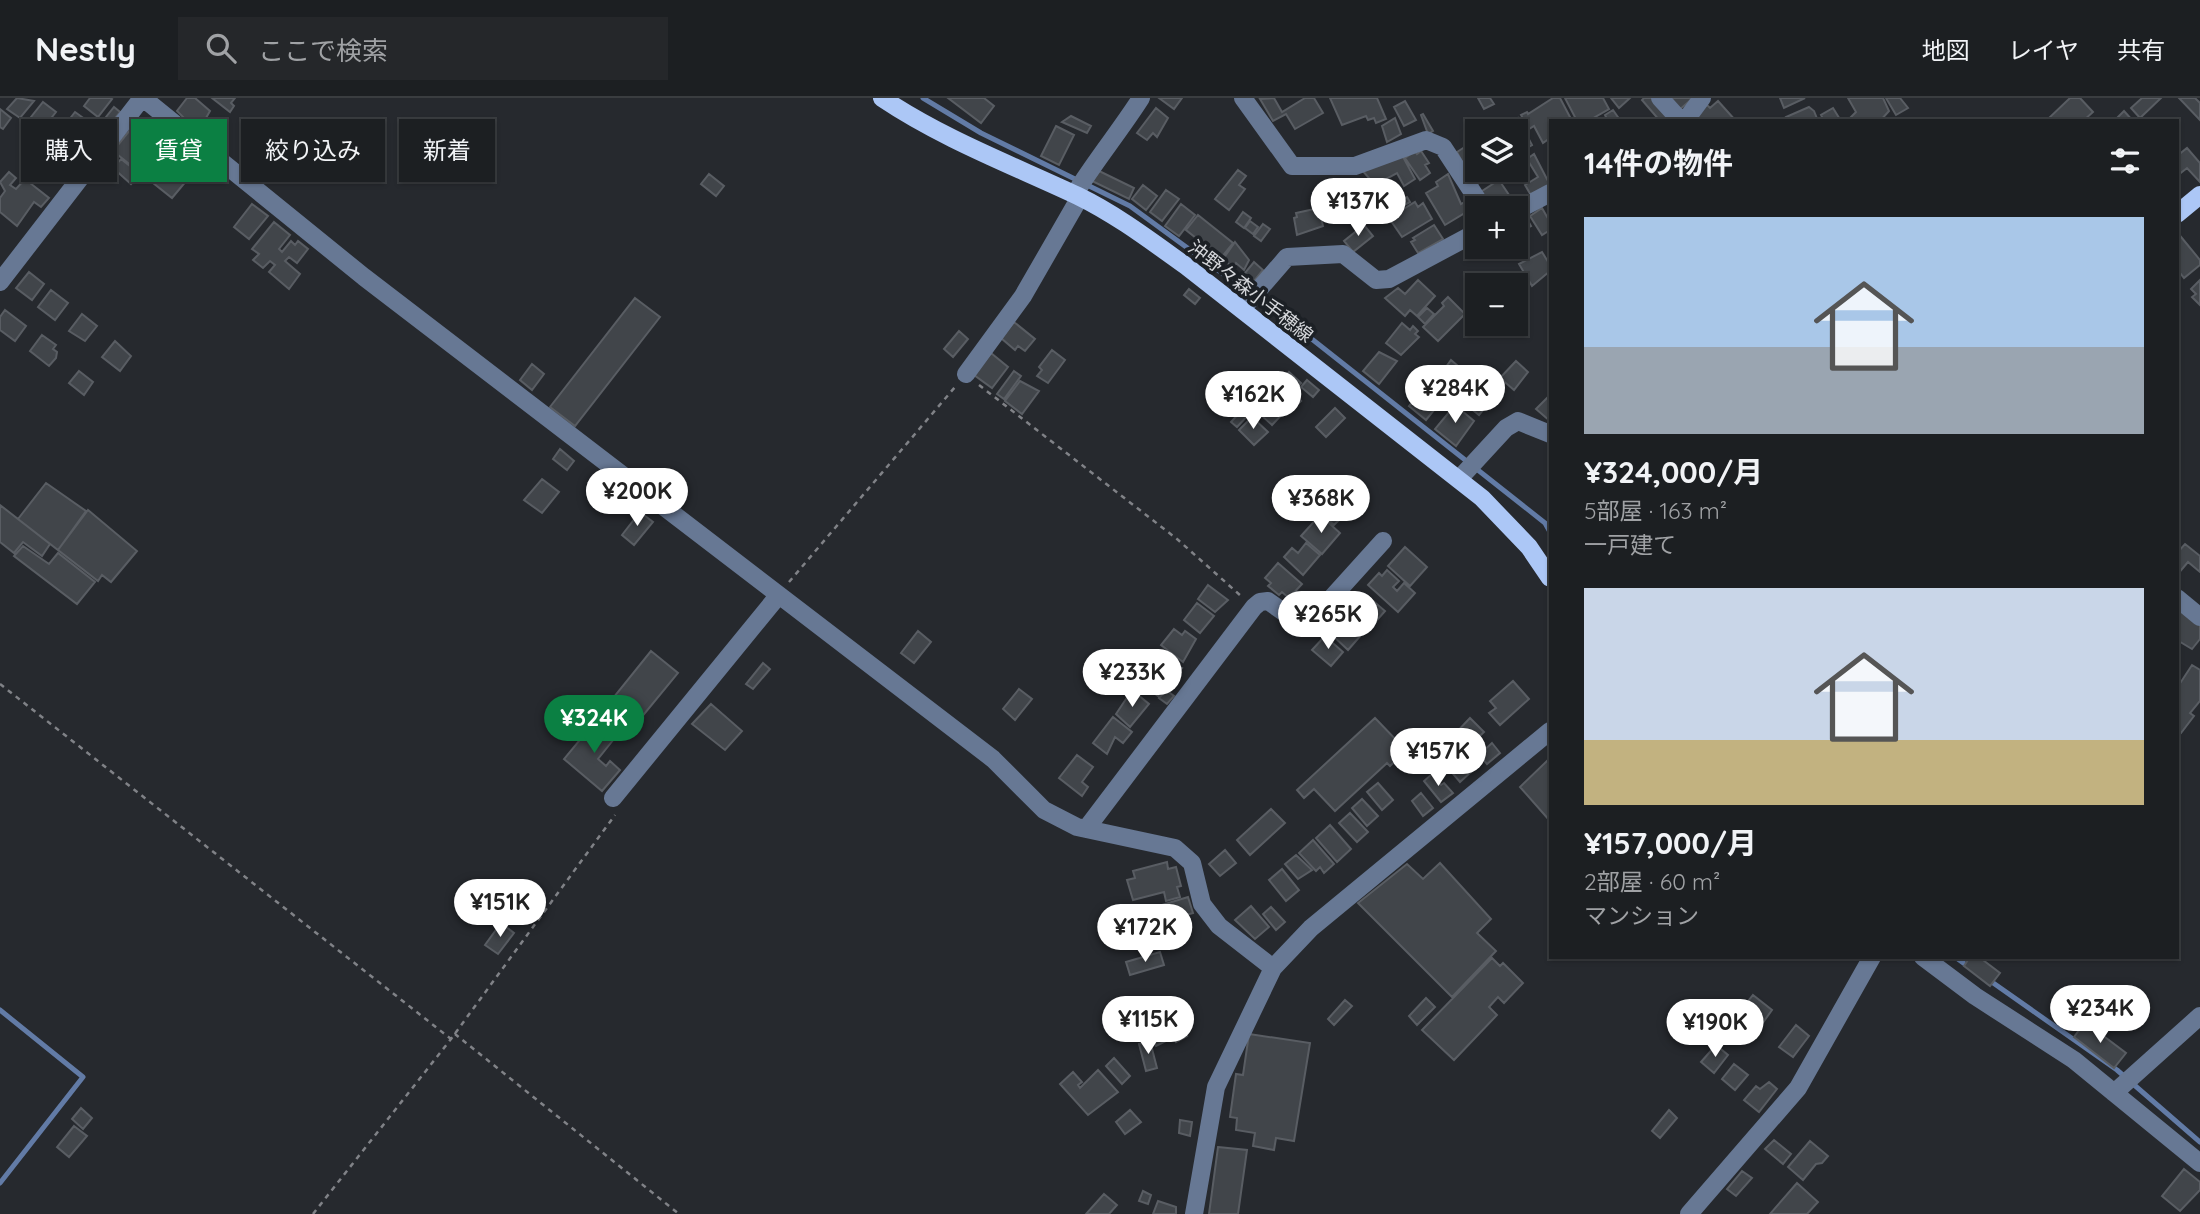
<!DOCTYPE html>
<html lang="ja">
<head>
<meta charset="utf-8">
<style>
  body { margin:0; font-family:Quicksand,"Noto Sans JP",sans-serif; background:#25272a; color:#f1f3f6; height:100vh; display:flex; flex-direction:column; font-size:26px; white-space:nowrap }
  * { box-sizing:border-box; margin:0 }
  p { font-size:23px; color:#a0a2a5 }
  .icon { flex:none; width:38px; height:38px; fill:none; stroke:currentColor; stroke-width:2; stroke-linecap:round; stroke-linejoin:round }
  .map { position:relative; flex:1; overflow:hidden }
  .sheet { position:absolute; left:1549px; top:21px; width:630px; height:840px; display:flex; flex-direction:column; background:#1c1f22; border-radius:0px; box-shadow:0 2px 5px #0004,0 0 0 2px #3a3d40 }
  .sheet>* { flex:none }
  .hud { position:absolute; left:21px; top:21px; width:665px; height:63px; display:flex; gap:14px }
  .buttons { position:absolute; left:1465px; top:21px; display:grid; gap:14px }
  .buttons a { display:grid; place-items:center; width:63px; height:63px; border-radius:0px; background:#1c1f22; box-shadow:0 2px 5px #0004,0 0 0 2px #3a3d40; font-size:35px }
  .price { position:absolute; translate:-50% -60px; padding:0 16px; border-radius:24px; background:#fff; color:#222; font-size:23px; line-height:46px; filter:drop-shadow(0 2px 4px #0008) }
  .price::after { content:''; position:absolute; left:50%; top:42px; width:21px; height:16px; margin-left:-10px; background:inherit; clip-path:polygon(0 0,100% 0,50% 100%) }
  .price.active { background:#0b8043; color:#fff }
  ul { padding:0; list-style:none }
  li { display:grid; align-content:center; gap:14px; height:371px; padding:0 35px }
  li span { display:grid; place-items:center; height:217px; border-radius:0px; color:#555 }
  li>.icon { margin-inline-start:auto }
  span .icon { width:126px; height:126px; fill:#fffc; stroke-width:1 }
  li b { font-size:30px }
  h2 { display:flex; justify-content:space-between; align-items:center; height:84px; padding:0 35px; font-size:30px }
  .tag { padding:0 24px; border-radius:0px; background:#1c1f22; box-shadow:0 2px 5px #0004,0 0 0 2px #3a3d40; font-size:24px; line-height:63px }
  .tag.active { background:#0b8043; color:#fff }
  header { display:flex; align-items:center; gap:42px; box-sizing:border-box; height:98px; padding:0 35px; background:#1c1f22; border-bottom:2px solid #3a3d40 }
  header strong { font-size:33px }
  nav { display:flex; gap:38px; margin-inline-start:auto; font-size:24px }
  .search { width:490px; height:63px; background:#25272a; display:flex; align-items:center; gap:18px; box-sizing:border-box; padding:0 24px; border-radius:0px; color:#a0a2a5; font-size:26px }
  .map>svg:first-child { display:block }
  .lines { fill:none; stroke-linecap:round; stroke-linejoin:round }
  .stream { stroke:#627ba6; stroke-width:5 }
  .building { fill:#41454a; stroke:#595d63; stroke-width:2 }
  .path { stroke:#808287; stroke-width:2.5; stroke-dasharray:5 5; stroke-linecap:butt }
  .minor { stroke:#677894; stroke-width:18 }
  .major { stroke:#acc7f6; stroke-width:18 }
  .labels { text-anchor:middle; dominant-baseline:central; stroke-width:7; stroke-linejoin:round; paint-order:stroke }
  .street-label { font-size:19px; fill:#d4d6da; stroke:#1c2025 }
</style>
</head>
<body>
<header>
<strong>Nestly</strong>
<div class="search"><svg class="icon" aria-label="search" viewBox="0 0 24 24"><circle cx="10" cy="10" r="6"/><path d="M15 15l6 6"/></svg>ここで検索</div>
<nav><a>地図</a><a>レイヤ</a><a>共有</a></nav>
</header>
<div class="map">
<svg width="2200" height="1116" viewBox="0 0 2200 1116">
  <rect width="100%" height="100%" fill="#26292e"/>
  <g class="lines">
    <path class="stream" d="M923,0L981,35L1130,108L1308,238L1545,425L1550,434
      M1955,859L1969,869
      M1989,882L2117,972L2200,1044
      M0,912L83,979L0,1085"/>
  </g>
  <path class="building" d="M17,0L34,3L20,20L7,11Z
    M90,0H110L112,1L98,19L84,8Z
    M187,0H195L210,13L198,34L177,13Z
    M212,0H235L231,5L234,8L230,14Z
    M948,0H984L994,8L981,25Z
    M1159,0H1182L1174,11Z
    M1274,0L1282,14L1305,0H1314L1323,15L1295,31L1286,16L1273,23L1260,1Z
    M1330,0H1377L1386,21L1376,25L1374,20L1368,22L1366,18L1342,27Z
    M1478,0H1490L1494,6L1484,11Z
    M1553,0H1560L1571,21L1550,23V40L1543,45L1534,28L1529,31L1521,17L1527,14L1528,16Z
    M1565,0H1603L1609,11L1588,23H1577Z
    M1611,0H1630L1619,10Z
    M1644,0H1652L1671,23H1660L1642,2Z
    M1667,0H1693L1678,13Z
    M1780,0H1805L1784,10Z
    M1848,0H1883L1889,13L1880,23H1847L1856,14Z
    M1886,0H1900L1908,10L1896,17Z
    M2070,0H2080L2093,14L2083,23H2053L2050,19Z
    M2142,0H2161L2140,20L2131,10Z
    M2179,0H2195L2200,5V22Z
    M1405,3L1416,22L1404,28L1394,9Z
    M1718,3L1736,23H1688L1705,5L1710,10Z
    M43,4L56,14L40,34L27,24Z
    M114,9L120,14L108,29L102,24Z
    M1809,9L1814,13L1818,23H1788L1786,19Z
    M1156,10L1168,20L1157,39L1153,35L1147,42L1137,35Z
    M1833,10L1841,23H1824L1821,17Z
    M0,11L11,20L3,31L0,29Z
    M1613,12L1620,22L1618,23H1608L1605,17Z
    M2124,13L2133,23H2114Z
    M75,14L100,32L93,43L84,37L67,59L50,46Z
    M1423,16L1433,33L1428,36L1421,17Z
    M1071,18L1091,28L1087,35L1062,24Z
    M1395,20L1401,36L1387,44L1382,28Z
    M1518,20L1532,47L1516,56V33L1497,32Z
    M138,22L167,44L173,38L196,56L190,64L197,70L172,100L113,53Z
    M1056,28L1074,37L1059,67L1041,58Z
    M34,36L74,66L67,75L29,46Z
    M1477,41V72H1500L1474,88L1457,54Z
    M2187,50L2200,65V84L2187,70L2177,78V58Z
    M1415,53L1417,56L1421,53L1429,65L1425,67L1430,75L1420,82L1405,60Z
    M1534,56L1550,87L1532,99L1525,87L1538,79L1527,61Z
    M1402,57L1415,81L1404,88L1397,75L1375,87L1361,71Z
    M121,61L140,76L131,86L113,70Z
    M1095,71L1134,90L1129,101L1090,82Z
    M1238,72L1246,78L1239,87L1245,91L1229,112L1215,101Z
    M9,74L16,80L10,87L16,91L25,81L49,100L41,109L34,104L17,128L0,114V100L5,93L0,84Z
    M709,76L724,88L716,98L701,86Z
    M1448,76L1461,106L1468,102L1477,117V124L1472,127L1465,115L1445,127L1426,95L1438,88L1436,84Z
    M1499,82L1509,97L1488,109L1479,95Z
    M1143,87L1157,98L1146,112L1132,101Z
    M1398,89L1402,98L1392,104L1388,95Z
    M1166,92L1179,101L1162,123L1150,114Z
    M1407,99L1410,104L1390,115L1387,110Z
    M1415,104L1418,109L1423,105L1432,121L1402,139L1389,120Z
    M1357,105L1371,108L1375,115L1366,121L1359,116L1328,121L1326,109Z
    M252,106L268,118L249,141L234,129Z
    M1181,106L1195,117L1179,138L1165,128Z
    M1319,110L1323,128L1297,137L1294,120L1297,119L1296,115Z
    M1542,110L1550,124V132L1542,137L1530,118Z
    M1243,114L1251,120L1244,130L1236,124Z
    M1198,117L1233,145L1221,160L1186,132Z
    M1526,119L1531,128L1516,136V125Z
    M1250,123L1258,129L1253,136L1245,130Z
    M274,124L290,137L279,151L282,154L291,143L295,147L298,143L308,151L297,165L289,159L285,163L300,176L289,191L269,174L275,167L270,163L263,170L253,162L259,156L252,151Z
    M1263,126L1270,131L1261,143L1254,138Z
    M1364,127L1373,138L1353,154L1344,143Z
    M1434,127L1443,141L1418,155L1411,144L1415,142L1413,140Z
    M2177,134L2200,162V167L2184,180L2177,171Z
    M1235,144L1249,162L1244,172L1236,165L1233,170L1223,161Z
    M1542,154L1550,167V173L1532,188L1519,166Z
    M1254,164L1263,172L1250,188L1240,181Z
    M29,174L44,186L32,202L16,190Z
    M1418,182L1435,198L1417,218L1410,212L1405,218L1385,200L1398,190L1405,196Z
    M2200,182V207L2192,199L2196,196L2191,191Z
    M1189,191L1200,200L1195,206L1184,197Z
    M51,192L68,205L55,222L38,209Z
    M1448,199L1465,216L1438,243L1423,229L1444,208L1442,205Z
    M635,200L660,219L575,328L550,309Z
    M1427,210L1434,216L1425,226L1418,219Z
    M5,212L26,228L15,243L0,232V219Z
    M82,216L97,228L85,243L69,233Z
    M1014,224L1035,241L1025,253L1018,248L1015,252L1001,240Z
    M1402,225L1410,232L1413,228L1418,233L1415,236L1419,239L1401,257L1386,245Z
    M959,233L968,241L953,259L944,251Z
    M42,237L56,247L53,251L57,254L56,260L49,268L30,253Z
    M115,243L131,258L120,273L102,259Z
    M1052,252L1065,262L1048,285L1037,278L1042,272L1039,269Z
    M1379,254L1397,263L1379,286L1363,273Z
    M991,255L1008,269L992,290L974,277Z
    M1451,262L1466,275L1448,299L1433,287Z
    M1516,263L1528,274L1514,292L1500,280Z
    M532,266L544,276L532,292L520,282Z
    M79,273L93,284L84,297L69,285Z
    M1014,273L1021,278L1004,301L997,296Z
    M1289,274L1301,285L1293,293L1282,282Z
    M1307,282L1319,292L1313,299L1301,289Z
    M1020,283L1039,293L1022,316L1005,303Z
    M1274,284L1283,293L1286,289L1301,303L1291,312L1288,310L1272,327L1251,308Z
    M1471,284L1492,301L1479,317L1458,300Z
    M1422,292L1439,306L1426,322L1409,308Z
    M1549,298L1550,299V323L1536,311Z
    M1455,307L1474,323L1456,348L1435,331Z
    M1335,310L1345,320L1326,339L1316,329Z
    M1243,311L1249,316L1237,329L1231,324Z
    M1252,319L1268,334L1254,347L1239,332Z
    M560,351L574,363L567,372L553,361Z
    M542,381L559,394L542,415L524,402Z
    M46,385L86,413L58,452L18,421Z
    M1336,391L1354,408L1334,427L1317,412Z
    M0,407L50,446L42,458L23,444L14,455L0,444Z
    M88,412L137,453L111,484L102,477L98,483L58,452Z
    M640,414L653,424L634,447L622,437Z
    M1320,417L1340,435L1322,456L1301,438Z
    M1306,445L1320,457L1303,477L1284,459L1292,450L1298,455Z
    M2185,446L2200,458V474L2188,464L2177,477V455Z
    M23,448L49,466L58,455L95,484L77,506L14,458Z
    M1405,449L1427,469L1410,488L1388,468Z
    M1278,465L1302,486L1289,500L1282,494L1279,497L1268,488L1271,485L1265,480Z
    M1387,472L1399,483L1393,489L1397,493L1404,485L1415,495L1398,514L1368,487L1379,475L1382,478Z
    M1208,487L1228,502L1215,514L1198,501Z
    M1365,496L1385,513L1370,530L1349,512Z
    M1197,505L1214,518L1200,535L1184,522Z
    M2182,510L2200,526V541L2192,551L2177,542V516Z
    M1345,521L1362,536L1348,552L1330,535Z
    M1174,531L1182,537L1185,533L1196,541L1183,564L1161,547Z
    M918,533L931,544L914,565L901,555Z
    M1325,538L1343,554L1331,568L1312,552Z
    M651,553L678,575L631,632L605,610Z
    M1155,555L1182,570L1171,584L1160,576L1156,582L1164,589L1158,598L1135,581Z
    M763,565L770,571L753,591L746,586Z
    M2192,567L2200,572V603L2190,615L2194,618L2181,635L2177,633V590Z
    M1513,583L1529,601L1500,627L1489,615L1496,610L1490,603Z
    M1019,591L1032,601L1015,622L1003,611Z
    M1132,592L1149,606L1130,629L1116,616Z
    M1166,592L1174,598L1167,606L1159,600Z
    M711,606L742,633L725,652L692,626Z
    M1113,619L1132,634L1123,645L1115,639L1107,656L1093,645Z
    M598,620L618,636L598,661L606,668L610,663L620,672L602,693L564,661Z
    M1375,620L1399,645L1402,641L1410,649L1390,668L1387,665L1335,713L1314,691L1304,700L1297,692Z
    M1470,620L1484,634L1465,652L1452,639Z
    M1424,640L1433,647L1438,643L1447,654L1425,674L1415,663L1421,658L1414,650Z
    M1492,645L1500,655L1487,666L1479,657Z
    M1077,657L1093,669L1082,684L1088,689L1082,698L1059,680Z
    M1449,659L1452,662L1455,659L1472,673L1460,684L1443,664Z
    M1548,662L1550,666V723L1520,689Z
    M1432,676L1441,687L1444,685L1453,695L1441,704L1424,683Z
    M1378,685L1393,702L1382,712L1367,694Z
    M1421,695L1433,710L1423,718L1412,703Z
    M1362,701L1378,718L1367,728L1352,710Z
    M1271,711L1285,725L1250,757L1237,742Z
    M1350,715L1368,734L1357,744L1339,725Z
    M1330,727L1351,751L1337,764L1316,740Z
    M1313,742L1334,766L1324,775L1320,769L1316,773L1299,755Z
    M1225,752L1236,765L1220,778L1209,766Z
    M1296,757L1312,772L1298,781L1285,766Z
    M1167,764L1168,771L1176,769L1181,788L1177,789L1180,799L1166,803L1164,794L1133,802L1127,782L1135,780L1133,773Z
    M1440,765L1491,821L1477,835L1496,853L1452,899L1358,805L1407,766L1423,781Z
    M1282,771L1299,792L1286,803L1269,782Z
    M1188,799L1193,815L1154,826L1149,811Z
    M1251,808L1269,829L1255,841L1235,822Z
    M1271,809L1285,824L1276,832L1263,816Z
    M501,825L514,835L498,856L485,847Z
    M1160,854L1164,867L1130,877L1126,864Z
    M1970,859H1979L2000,875L1990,888L1964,868Z
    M1492,860L1500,868L1503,865L1523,885L1504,905L1498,899L1489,909L1497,917L1454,962L1422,932Z
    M1753,897L1772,912L1752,940L1745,934L1747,931L1739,924L1742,921L1737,917Z
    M1426,900L1435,909L1417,927L1409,918Z
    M1345,902L1352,908L1334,927L1328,921Z
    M1173,914L1187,938L1176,944L1174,939L1156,948L1148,932L1152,929L1150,925Z
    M2085,924L2126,955L2114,970L2074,939Z
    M1796,927L1809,938L1793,959L1779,949Z
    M1249,936L1310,945L1294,1043L1276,1040L1274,1052L1253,1048L1255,1035L1236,1032L1237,1020L1230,1019L1236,976L1243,977Z
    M1150,943L1157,970L1146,973L1139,946Z
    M1716,947L1728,957L1714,975L1701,964Z
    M1114,960L1130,978L1122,986L1106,968Z
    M1734,966L1748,977L1735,992L1722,981Z
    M1098,972L1118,994L1088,1017L1060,986L1073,974L1082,984L1078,987L1080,990Z
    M1769,984L1777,991L1759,1014L1744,1002L1756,988L1760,991Z
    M81,1010L92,1020L83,1031L72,1021Z
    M1130,1012L1141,1024L1125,1036L1116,1024Z
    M1669,1012L1677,1020L1660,1040L1652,1033Z
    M1180,1022L1192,1024L1190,1038L1179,1035Z
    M74,1028L87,1038L69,1059L57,1049Z
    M1774,1042L1791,1056L1783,1066L1765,1051Z
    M1810,1043L1828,1058L1822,1065L1816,1066L1803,1082L1788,1069Z
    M1218,1049L1247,1052L1238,1116H1209Z
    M2184,1071L2200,1084V1092L2180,1113L2162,1098Z
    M1742,1073L1752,1080L1736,1098L1727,1091Z
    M1797,1085L1818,1104L1807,1116H1770Z
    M1143,1093L1151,1097L1148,1106L1139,1103Z
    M1104,1096L1117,1107L1109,1116H1086Z
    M1158,1103L1176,1109V1116H1153Z"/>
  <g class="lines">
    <path class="path" d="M979,287L1177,441L1241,498
      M789,484L955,289
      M0,586L451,941L455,936L679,1116
      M313,1116L451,941L615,717"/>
    <path class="minor" d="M143,0L364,179L993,661L1044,712L1077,729L1175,750L1192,765L1202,806L1219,828L1273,870
      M1243,0L1292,68H1355L1426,42L1443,49L1483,110
      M1660,0L1681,23
      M1685,23L1702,0
      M1074,97C1095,63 1120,33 1141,0
      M1516,113L1550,95
      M0,184L142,0
      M1242,211L1287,159L1343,156L1376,182L1389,181L1477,134
      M966,276L1023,198L1080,99
      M1459,381L1506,330L1518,323L1550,336
      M2177,500L2200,519
      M613,700L778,498
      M1086,731L1254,509L1260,504L1268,503L1295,522L1308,526L1383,443
      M1923,859L1975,898L2074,962L2200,1065
      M2114,995L2200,918
      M1194,1116L1216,989L1273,870L1311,830L1550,633
      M1689,1116L1798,990L1872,859"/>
    <path class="major" d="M882,0C943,41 1012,67 1078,98C1117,117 1151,143 1186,168L1482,400L1529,449L1550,480
      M2177,116L2200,97"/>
  </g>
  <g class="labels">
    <g class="street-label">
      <text transform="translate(1251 193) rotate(38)">沖野々森小手穂線</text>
    </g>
  </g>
</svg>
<div class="buttons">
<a><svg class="icon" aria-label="layers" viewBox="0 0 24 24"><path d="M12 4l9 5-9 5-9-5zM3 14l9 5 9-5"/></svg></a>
<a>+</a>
<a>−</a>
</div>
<b class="price" style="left:1358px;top:140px">¥137K</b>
<b class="price" style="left:1455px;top:327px">¥284K</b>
<b class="price" style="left:1253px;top:333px">¥162K</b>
<b class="price" style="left:637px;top:430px">¥200K</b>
<b class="price" style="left:1321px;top:437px">¥368K</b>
<b class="price" style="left:1328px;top:553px">¥265K</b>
<b class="price" style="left:1132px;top:611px">¥233K</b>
<b class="price active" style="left:594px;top:657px">¥324K</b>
<b class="price" style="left:1438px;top:690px">¥157K</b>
<b class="price" style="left:500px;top:841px">¥151K</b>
<b class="price" style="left:1145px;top:866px">¥172K</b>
<b class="price" style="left:2100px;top:947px">¥234K</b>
<b class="price" style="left:1148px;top:958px">¥115K</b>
<b class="price" style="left:1715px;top:961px">¥190K</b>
<div class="hud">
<a class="tag">購入</a>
<a class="tag active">賃貸</a>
<a class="tag">絞り込み</a>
<a class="tag">新着</a>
</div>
<section class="sheet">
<h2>14件の物件<svg class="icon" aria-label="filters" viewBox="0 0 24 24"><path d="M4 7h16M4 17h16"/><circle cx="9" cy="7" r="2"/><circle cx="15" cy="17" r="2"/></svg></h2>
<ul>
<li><span style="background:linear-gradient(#a9c7e8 60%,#9aa5b1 0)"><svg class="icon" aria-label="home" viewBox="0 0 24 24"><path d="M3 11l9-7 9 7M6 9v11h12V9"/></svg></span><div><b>¥324,000/月</b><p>5部屋 · 163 m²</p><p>一戸建て</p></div></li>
<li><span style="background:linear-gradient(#c9d6e8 70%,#c2b280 0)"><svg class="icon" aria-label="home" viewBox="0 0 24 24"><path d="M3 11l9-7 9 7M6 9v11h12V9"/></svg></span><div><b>¥157,000/月</b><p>2部屋 · 60 m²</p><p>マンション</p></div></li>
</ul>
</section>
</div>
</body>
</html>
